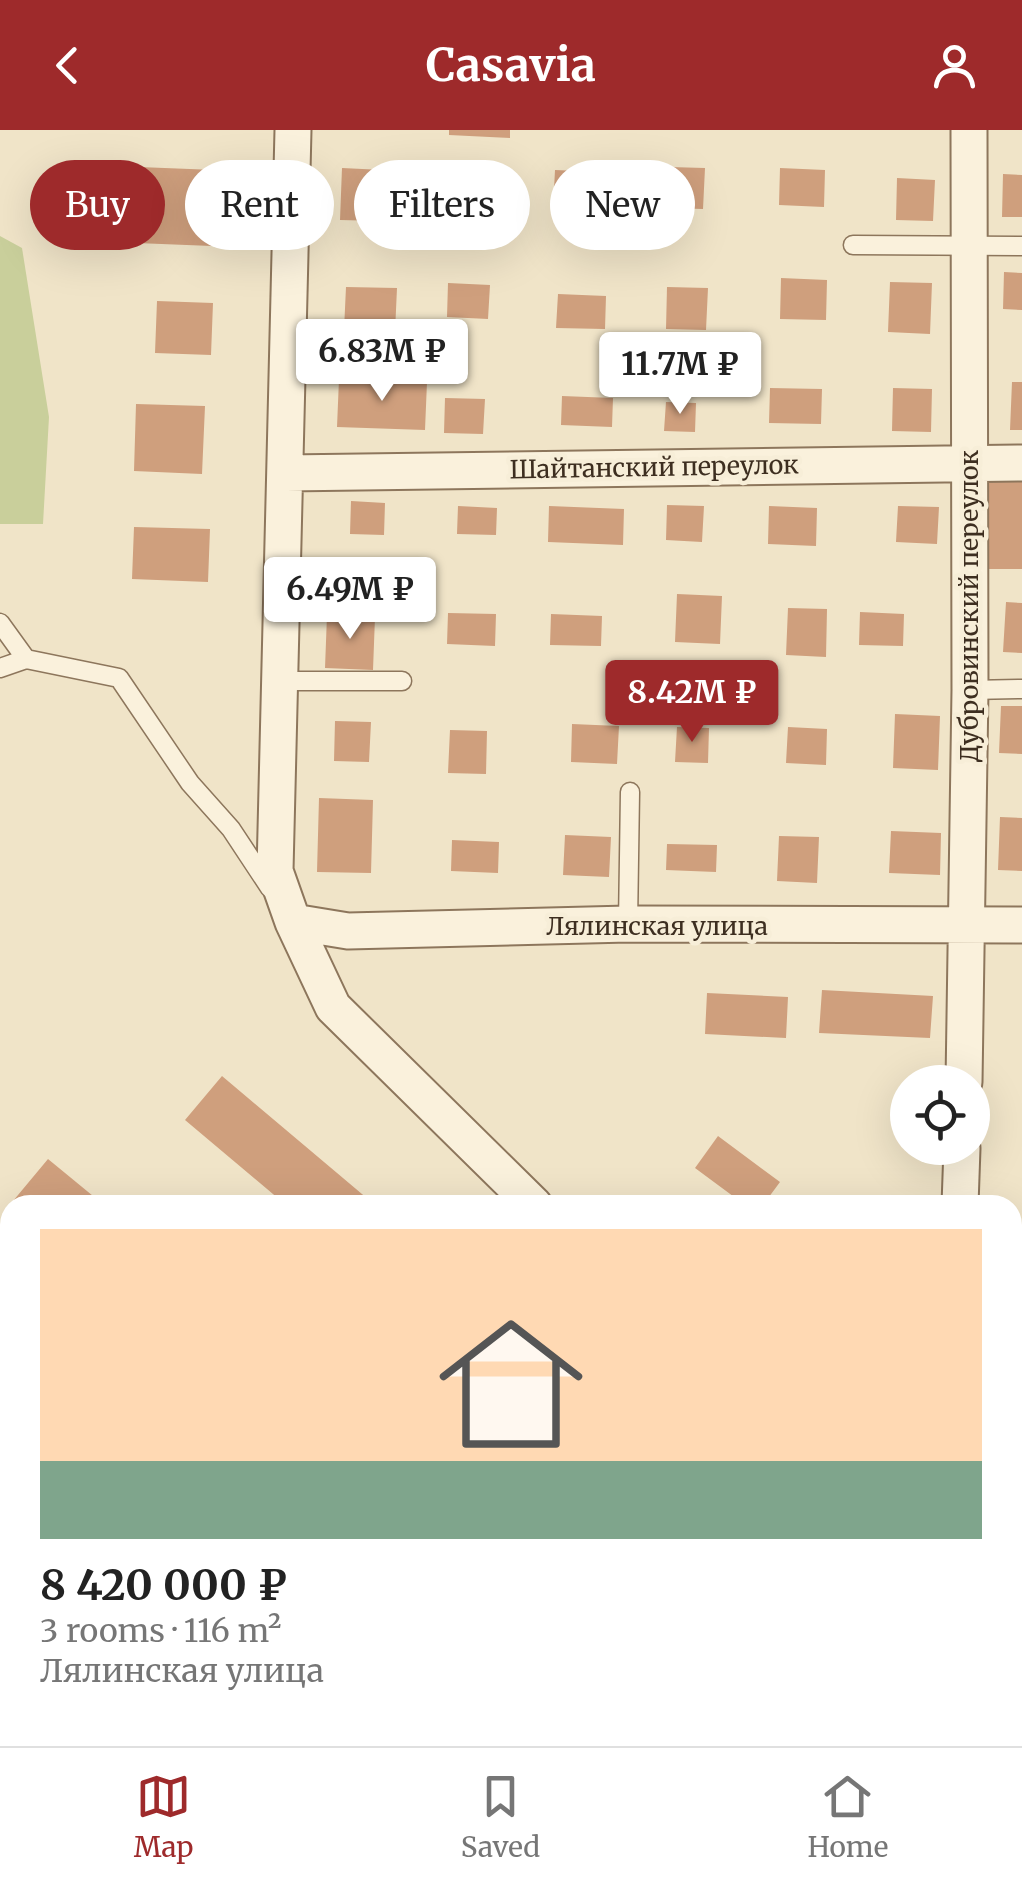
<!DOCTYPE html>
<html lang="en">
<head>
<meta charset="utf-8">
<style>
  body { margin:0; font-family:Merriweather,serif; background:#f6f6f6; color:#222; height:100vh; display:flex; flex-direction:column; font-size:38px; white-space:nowrap }
  * { box-sizing:border-box; margin:0 }
  p { font-size:32px; color:#767676 }
  .icon { flex:none; width:55px; height:55px; fill:none; stroke:currentColor; stroke-width:2; stroke-linecap:round; stroke-linejoin:round }
  .map { position:relative; flex:1; overflow:hidden }
  .panel { position:absolute; left:0px; top:1065px; width:1022px; height:552px; display:flex; flex-direction:column; background:#fff; border-radius:30px 30px 0 0; box-shadow:0 10px 40px #0002 }
  .panel>* { flex:none }
  .guide { position:absolute; left:30px; top:30px; width:962px; height:90px; display:flex; gap:20px }
  .controls { position:absolute; left:890px; top:935px; display:grid; gap:20px }
  .controls a { display:grid; place-items:center; width:100px; height:100px; border-radius:50%; background:#fff; box-shadow:0 10px 40px #0002; font-size:50px }
  .price { position:absolute; translate:-50% -85px; padding:0 22px; border-radius:10px; background:#fff; color:#222; font-size:32px; line-height:65px; filter:drop-shadow(0 2px 5px #0008) }
  .price::after { content:''; position:absolute; left:50%; top:60px; width:30px; height:22px; margin-left:-15px; background:inherit; clip-path:polygon(0 0,100% 0,50% 100%) }
  .price.current { background:#9e2a2b; color:#fff }
  ul { padding:0; list-style:none }
  li { display:grid; align-content:center; gap:20px; height:530px; padding:0 40px }
  li span { display:grid; place-items:center; height:310px; border-radius:0px; color:#555 }
  li>.icon { margin-inline-start:auto }
  span .icon { width:180px; height:180px; fill:#fffc; stroke-width:1 }
  li b { font-size:42px }
  .tag { padding:0 35px; border-radius:45px; background:#fff; box-shadow:0 10px 40px #0002; font-size:35px; line-height:90px }
  .tag.current { background:#9e2a2b; color:#fff }
  header { display:flex; justify-content:space-between; align-items:center; height:130px; padding:0 40px; background:#9e2a2b; color:#fff; font-size:45px; font-weight:700 }
  .tab-bar { display:flex; justify-content:space-around; align-items:center; height:140px; border-top:2px solid #e0e0e0; background:#fff; font-size:28px; color:#767676 }
  .tab-bar a { display:grid; justify-items:center; gap:5px }
  .tab-bar .current { color:#9e2a2b }
  .map>svg:first-child { display:block }
  .green { fill:#c9cf9b }
  .building { fill:#cf9f7d }
  .lines { fill:none; stroke-linecap:round; stroke-linejoin:round }
  .lane-casing { stroke:#8d765c; stroke-width:21 }
  .street-casing { stroke:#8d765c; stroke-width:39 }
  .lane { stroke:#faf1dc; stroke-width:18 }
  .street { stroke:#faf1dc; stroke-width:35 }
  .labels { text-anchor:middle; dominant-baseline:central; stroke-width:9; stroke-linejoin:round; paint-order:stroke }
  .street-label { font-size:25px; fill:#3d2e20; stroke:#f7eed8 }
</style>
</head>
<body>
<header><svg class="icon" aria-label="back" viewBox="0 0 24 24"><path d="M15 5l-7 7 7 7"/></svg>Casavia<svg class="icon" aria-label="person" viewBox="0 0 24 24"><circle cx="12" cy="8" r="4"/><path d="M4 21q1-7 8-7t8 7"/></svg></header>
<div class="map">
<svg width="1022" height="1616" viewBox="0 0 1022 1616">
  <rect width="100%" height="100%" fill="#f0e4c8"/>
  <path class="green" d="M0,106L22,118L49,287L43,394H0Z
    M94,1608H862L869,1616H88Z"/>
  <path class="building" d="M449,0H510V8L449,5Z
    M139,37L215,40L212,116L136,113Z
    M669,37L705,38L703,79L668,78Z
    M342,38L383,40L381,91L340,90Z
    M780,38L825,40L824,77L779,75Z
    M555,40L604,42L603,81L553,79Z
    M1003,44L1022,45V87H1002Z
    M897,48L935,50L933,91L896,90Z
    M459,50L498,51L496,103L457,102Z
    M1004,142L1022,143V180L1003,179Z
    M781,148L827,150L826,190L780,189Z
    M890,152L932,153L930,204L888,202Z
    M448,153L490,155L488,189L447,187Z
    M346,157L397,158L395,202L344,200Z
    M667,157L708,158L706,200L666,199Z
    M558,164L606,166L605,199L556,198Z
    M157,171L213,173L211,225L155,223Z
    M339,249L427,252L425,300L337,297Z
    M1012,252H1022V300H1010Z
    M770,258L822,259L821,294L769,293Z
    M893,258L932,259L931,302L892,301Z
    M562,266L613,268L612,297L561,295Z
    M445,268L485,269L483,304L444,303Z
    M666,272L696,273L695,302L664,301Z
    M136,274L205,276L202,344L134,341Z
    M987,352H1022V439H986Z
    M351,371L385,373L384,405L350,404Z
    M667,375L704,376L702,412L666,410Z
    M458,376L497,378L496,405L457,404Z
    M549,376L624,379L623,415L548,412Z
    M769,376L817,378L816,416L768,414Z
    M898,376L939,377L937,414L896,412Z
    M134,397L210,399L208,452L132,449Z
    M677,464L722,466L720,514L675,512Z
    M1006,472L1022,473V523L1003,522Z
    M788,478L827,479L826,527L786,525Z
    M860,482L904,484L903,516L859,515Z
    M448,483L496,484L495,516L447,514Z
    M551,484L602,486L601,516L550,515Z
    M327,485L375,487L373,540L325,538Z
    M1001,576H1022V624L999,623Z
    M895,584L940,586L938,640L893,638Z
    M335,591L371,592L369,632L334,631Z
    M572,594L619,596L617,634L571,632Z
    M677,597L709,598L708,633L675,632Z
    M788,597L827,599L826,635L786,633Z
    M450,600L487,601L486,644L448,643Z
    M319,668L373,670L371,743L317,742Z
    M1000,687L1022,688V741L998,740Z
    M891,701L941,703L940,745L889,743Z
    M565,705L611,707L609,747L563,745Z
    M779,706L819,707L817,753L777,751Z
    M452,710L499,712L498,743L451,741Z
    M667,714L717,715L716,742L666,740Z
    M822,860L933,866L930,908L819,903Z
    M707,863L788,867L786,908L705,904Z
    M222,946L375,1075H286L185,990Z
    M718,1006L780,1052L763,1075H745L695,1038Z
    M48,1029L104,1075H10V1089L3,1083Z
    M1022,1211V1260L1012,1256V1233Z"/>
  <g class="lines">
    <g class="lane-casing">
      <path id="lane" d="M853,115L1022,116
        M0,493L26,529
        M0,538L26,529L119,548L190,653L231,699L270,758
        M280,551H402
        M970,560L1022,559
        M628,794L630,662"/>
    </g>
    <g class="street-casing">
      <path id="street" d="M293,0L275,741L293,792L333,877L534,1075
        M286,343L1022,333
        M293,792L348,801L628,794L1022,795
        M964,952L970,560L969,0
        M960,1075L962,1018
        M1012,1373L1022,1377
        M0,1445L10,1447"/>
    </g>
    <use href="#lane" class="lane"/>
    <use href="#street" class="street"/>
  </g>
  <g class="labels">
    <g class="street-label">
      <text transform="translate(654 337) rotate(-1)">Шайтанский переулок</text>
      <text transform="translate(969 476) rotate(-90)">Дубровинский переулок</text>
      <text x="657" y="796">Лялинская улица</text>
    </g>
  </g>
</svg>
<div class="controls">
<a><svg class="icon" aria-label="locate" viewBox="0 0 24 24"><circle cx="12" cy="12" r="6"/><path d="M12 2v4M12 18v4M2 12h4M18 12h4"/></svg></a>
</div>
<b class="price" style="left:382px;top:274px">6.83M ₽</b>
<b class="price" style="left:680px;top:287px">11.7M ₽</b>
<b class="price" style="left:350px;top:512px">6.49M ₽</b>
<b class="price current" style="left:692px;top:615px">8.42M ₽</b>
<div class="guide">
<a class="tag current">Buy</a>
<a class="tag">Rent</a>
<a class="tag">Filters</a>
<a class="tag">New</a>
</div>
<section class="panel">
<ul>
<li><span style="background:linear-gradient(#ffd9b3 75%,#7fa58c 0)"><svg class="icon" aria-label="home" viewBox="0 0 24 24"><path d="M3 11l9-7 9 7M6 9v11h12V9"/></svg></span><div><b>8 420 000 ₽</b><p>3 rooms · 116 m²</p><p>Лялинская улица</p></div></li>
</ul>
</section>
</div>
<nav class="tab-bar">
<a class="current"><svg class="icon" aria-label="map" viewBox="0 0 24 24"><path d="M3 6l6-2 6 2 6-2v14l-6 2-6-2-6 2zM9 4v14M15 6v14"/></svg>Map</a>
<a><svg class="icon" aria-label="saved" viewBox="0 0 24 24"><path d="M7 4h10v16l-5-4-5 4z"/></svg>Saved</a>
<a><svg class="icon" aria-label="home" viewBox="0 0 24 24"><path d="M3 11l9-7 9 7M6 9v11h12V9"/></svg>Home</a>
</nav>
</body>
</html>
